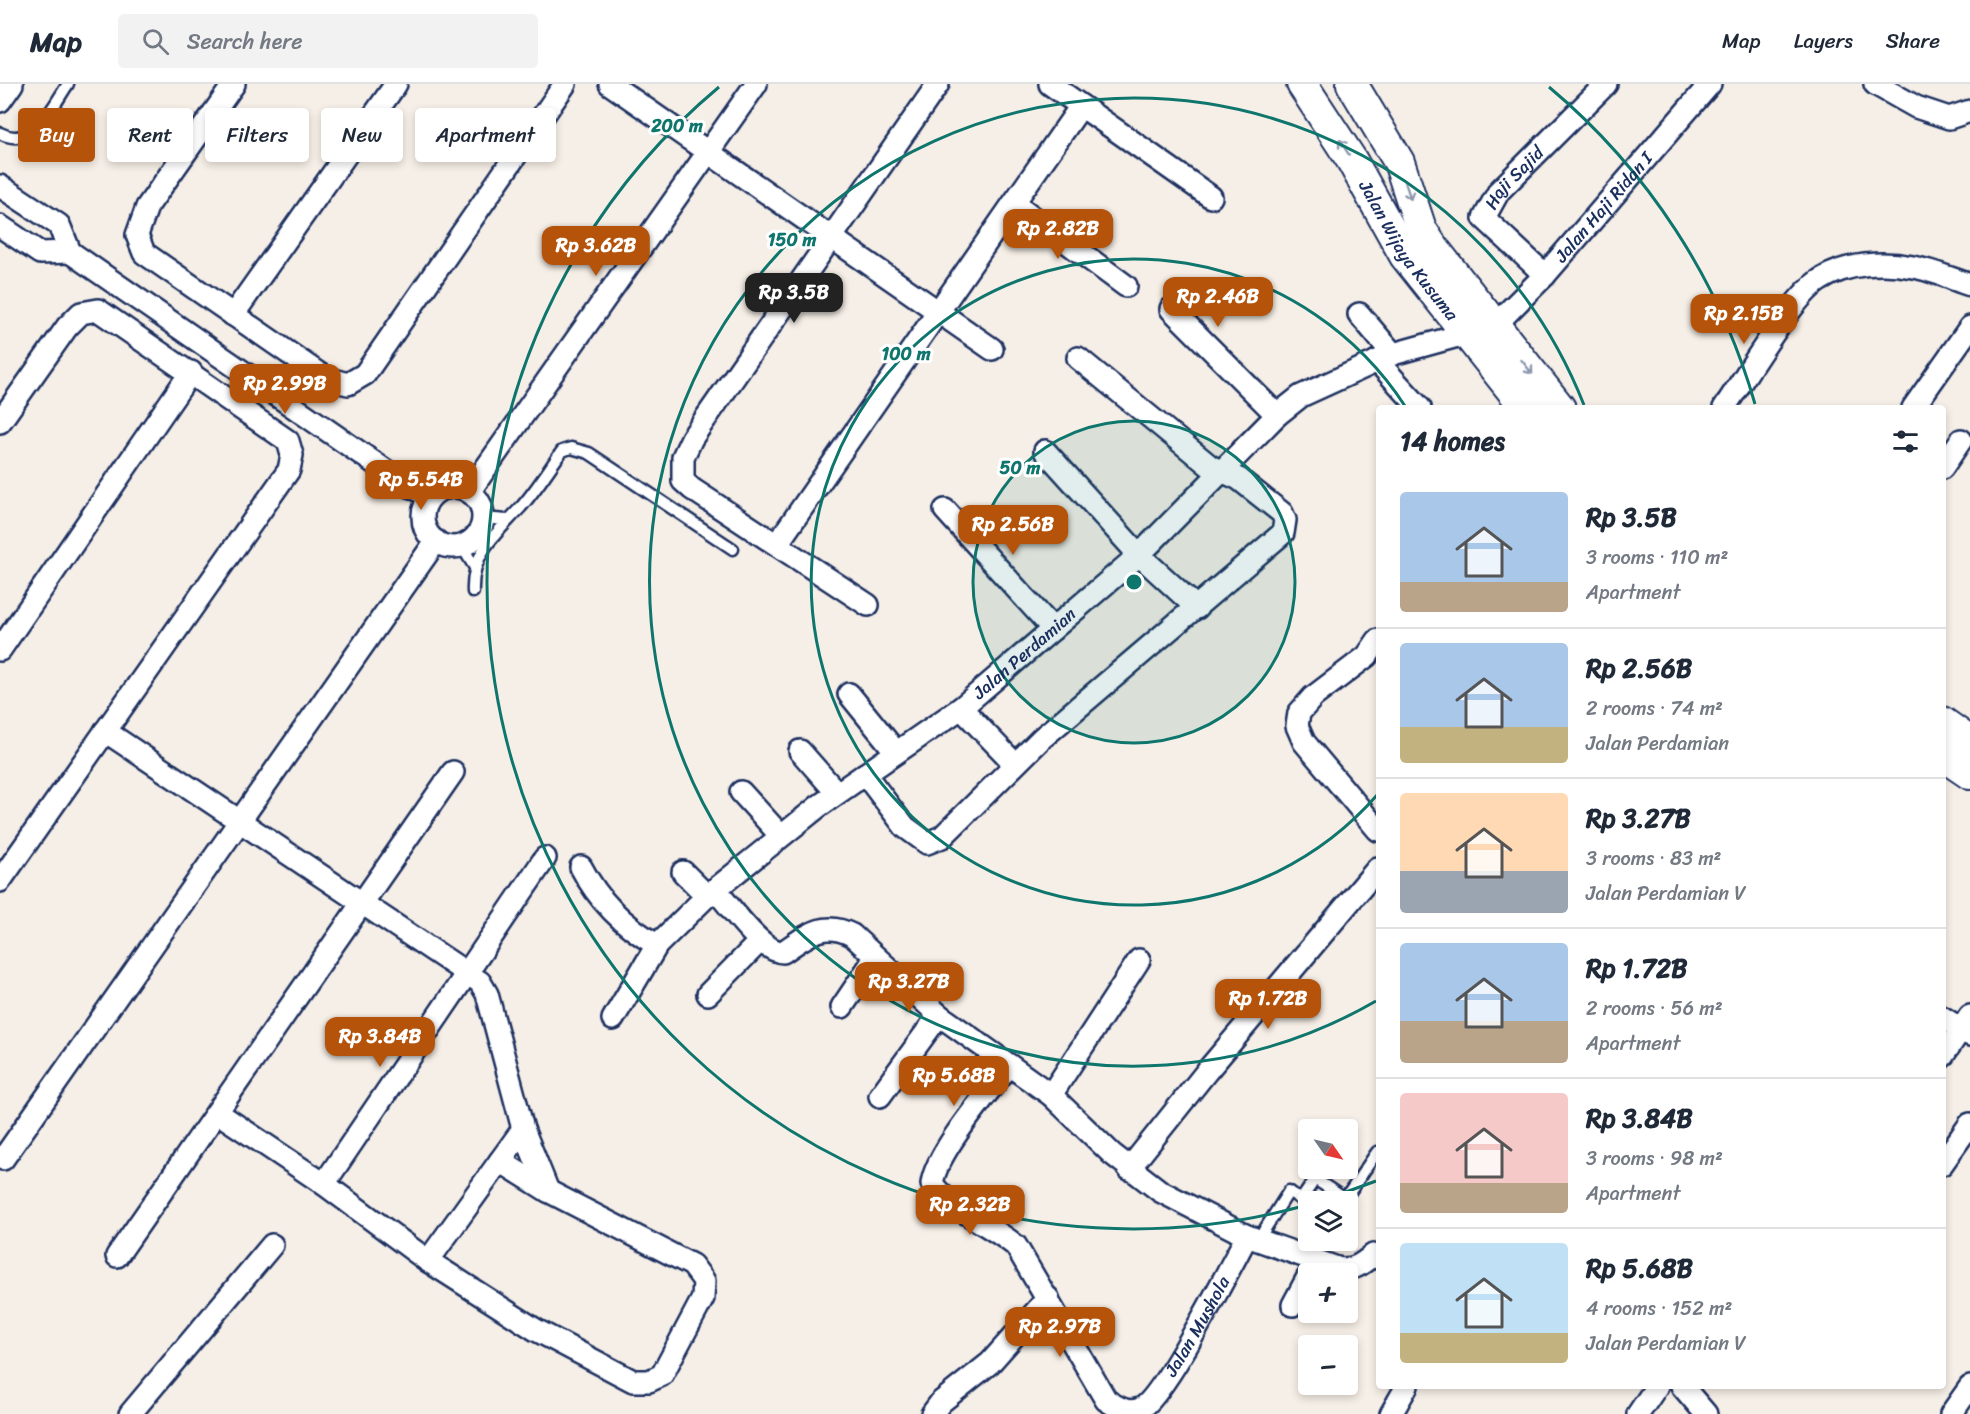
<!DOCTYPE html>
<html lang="en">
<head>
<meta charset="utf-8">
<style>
  body { margin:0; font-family:Sriracha,sans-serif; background:#f2f2f3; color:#1f2937; height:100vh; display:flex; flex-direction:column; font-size:22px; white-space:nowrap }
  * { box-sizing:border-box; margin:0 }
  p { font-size:20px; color:#747a83 }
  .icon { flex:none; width:33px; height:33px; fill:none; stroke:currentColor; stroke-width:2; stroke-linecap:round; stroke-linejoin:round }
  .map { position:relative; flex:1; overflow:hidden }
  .sheet { position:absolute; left:1376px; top:321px; width:570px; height:984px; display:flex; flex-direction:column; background:#fff; border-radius:6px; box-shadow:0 3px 9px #0003 }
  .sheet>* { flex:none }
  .hud { position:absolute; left:18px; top:24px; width:570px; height:54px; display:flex; gap:12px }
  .needle { width:39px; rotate:124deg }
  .controls { position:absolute; left:1298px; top:1035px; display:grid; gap:12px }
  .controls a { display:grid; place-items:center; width:60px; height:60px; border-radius:6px; background:#fff; box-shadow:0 3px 9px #0003; font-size:30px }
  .price { position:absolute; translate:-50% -51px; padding:0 14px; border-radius:12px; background:#b45309; color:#fff; font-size:20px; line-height:39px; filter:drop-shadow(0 2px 3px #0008) }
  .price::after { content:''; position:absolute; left:50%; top:36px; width:18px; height:14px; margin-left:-9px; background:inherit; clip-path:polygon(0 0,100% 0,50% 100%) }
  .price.current { background:#222; color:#fff }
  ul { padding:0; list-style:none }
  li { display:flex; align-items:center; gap:18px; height:150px; padding:0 24px }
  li+li { border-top:2px solid #e0e1e3 }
  li span { display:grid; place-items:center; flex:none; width:168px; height:120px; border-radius:6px; color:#555 }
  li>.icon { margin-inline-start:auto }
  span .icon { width:72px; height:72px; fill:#fffc; stroke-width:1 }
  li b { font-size:26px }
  h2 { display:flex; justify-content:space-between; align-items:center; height:72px; padding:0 24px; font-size:26px }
  .tag { padding:0 21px; border-radius:6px; background:#fff; box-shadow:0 3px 9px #0003; font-size:21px; line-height:54px }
  .tag.current { background:#b45309; color:#fff }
  header { display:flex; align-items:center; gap:36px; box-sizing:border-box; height:84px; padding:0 30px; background:#fff; border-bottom:2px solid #e0e1e3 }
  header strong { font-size:28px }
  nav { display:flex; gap:33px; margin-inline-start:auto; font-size:21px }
  .search { width:420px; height:54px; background:#f2f2f3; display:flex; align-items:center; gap:15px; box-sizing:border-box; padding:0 21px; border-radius:6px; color:#747a83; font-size:22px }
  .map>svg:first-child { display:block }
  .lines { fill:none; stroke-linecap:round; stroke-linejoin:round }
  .lane-casing { stroke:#1b2f5e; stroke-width:15 }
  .street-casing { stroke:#1b2f5e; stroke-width:26 }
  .secondary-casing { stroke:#1b2f5e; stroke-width:34 }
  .lane { stroke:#fff; stroke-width:10 }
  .street { stroke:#fff; stroke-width:21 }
  .secondary { stroke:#fff; stroke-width:30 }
  .oneway { stroke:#8d97ae }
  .ring { fill:none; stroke:#0f766e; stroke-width:3 }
  .labels { text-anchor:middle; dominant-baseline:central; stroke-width:6; stroke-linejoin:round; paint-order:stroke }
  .street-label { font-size:18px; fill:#1b2f5e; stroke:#fff }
  .centre { fill:#0f766e; stroke:#fff; stroke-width:3 }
  .ring-label { font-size:18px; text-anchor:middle; font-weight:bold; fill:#0f766e; stroke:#fff; stroke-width:6; stroke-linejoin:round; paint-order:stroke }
</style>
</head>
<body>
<header>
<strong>Map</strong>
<div class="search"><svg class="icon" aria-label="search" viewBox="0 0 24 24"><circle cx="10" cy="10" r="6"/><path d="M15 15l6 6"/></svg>Search here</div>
<nav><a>Map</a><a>Layers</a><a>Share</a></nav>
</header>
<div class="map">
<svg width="1970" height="1330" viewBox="0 0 1970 1330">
  <rect width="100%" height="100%" fill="#f6efe7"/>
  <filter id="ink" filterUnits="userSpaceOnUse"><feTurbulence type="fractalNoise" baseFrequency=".0167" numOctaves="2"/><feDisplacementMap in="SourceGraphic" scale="12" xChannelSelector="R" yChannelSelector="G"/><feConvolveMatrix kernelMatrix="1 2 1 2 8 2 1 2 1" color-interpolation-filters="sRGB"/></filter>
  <g filter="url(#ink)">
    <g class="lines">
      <g class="lane-casing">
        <path id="lane" d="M0,49C33,67 53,22 68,0
          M482,434L507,436
          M461,461L474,482
          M473,508C471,469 496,450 521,423C536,406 549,385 562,367L571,364L589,369L733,465
          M1258,1156L1289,1107L1301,1116L1315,1095L1345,1115L1377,1068"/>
      </g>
      <g class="street-casing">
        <g id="street">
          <path d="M234,0L147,123L137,151L144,169L325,294L348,300L365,290L565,0"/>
          <path d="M610,0L992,265"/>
          <path d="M1050,0L1211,113"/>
          <path d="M1875,0L1916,23L1949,34L1970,27"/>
          <path d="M0,17L12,0"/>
          <path d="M0,102L59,141L70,168L402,398L420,407L447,404"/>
          <path d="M1014,119L1126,202"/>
          <path d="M0,142L40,169L70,168"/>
          <path id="s1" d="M1545,191L1484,134L1499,107L1606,0"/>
          <path d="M1171,225L1277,331"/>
          <path d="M1359,230L1393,270"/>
          <path d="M233,231L396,0"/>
          <path d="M1377,277L1420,324"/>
          <path d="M1724,324C1745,294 1792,213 1820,196C1846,179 1883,177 1913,183C1932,186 1952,195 1970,201"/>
          <path d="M1913,324L1970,243"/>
          <path d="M0,338L67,243L81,229L98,226L288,357L292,371L289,386L0,797"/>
          <path d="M1045,367L1139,471L1197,524"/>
          <path d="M1942,384L1961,356"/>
          <circle cx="453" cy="433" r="30"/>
          <path d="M469,408L756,0"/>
          <path d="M945,426L1053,545"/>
          <path d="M777,460L1081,22"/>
          <path d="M868,521L692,405L683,397V373L692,354L938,0"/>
          <path d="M1378,556L1367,572L1313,613L1299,629L1297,642L1304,658L1378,746"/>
          <path d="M0,566L191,288"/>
          <path d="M849,610L896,668"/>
          <path d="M961,624L1014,679"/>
          <path d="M105,647L480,898L487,910L523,1045L548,1107"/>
          <path d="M800,667L837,709"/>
          <path d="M865,690L905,743L927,759L942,753L1042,654L1283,449L1285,436L1282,429L1239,395L1210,382L1078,274"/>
          <path d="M741,708L781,752"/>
          <path d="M581,783C598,816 624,842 657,861"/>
          <path d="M683,788L707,812"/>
          <path d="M715,805C730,822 761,868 783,868C808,851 824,836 852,851L939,931L1051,1011L1112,1070L1160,1107L1247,1152L1337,1184C1353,1187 1361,1181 1373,1171L1378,1174"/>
          <path d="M708,910L760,857"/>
          <path d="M842,923L875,874"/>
          <path d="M1942,933L1970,951"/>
          <path id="s2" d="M613,935L657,861L707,812L819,722L961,624L1139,471L1277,331L1301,312L1393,270L1494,242L1545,191L1710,0"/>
          <path d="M1942,973L1970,932"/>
          <path id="s3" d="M1009,981C988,1009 936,1068 932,1100C953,1127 990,1140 1016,1162L1106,1316C1117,1323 1127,1330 1140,1325C1163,1315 1231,1181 1247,1152"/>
          <path d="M1051,1011L1139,876"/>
          <path d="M880,1012L939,931"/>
          <path d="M218,1029L324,1100L428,1177L536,1246L633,1297H649L662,1291L703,1214L704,1197L692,1181L548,1107L500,1077"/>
          <path d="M3,1075L436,457"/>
          <path d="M1942,1080L1970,1040"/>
          <path d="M1129,1085L1207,987L1378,784"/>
          <path d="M324,1100L545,774"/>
          <path d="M117,1172L453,688"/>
          <path d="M428,1177L523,1045"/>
          <path d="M1293,1221L1308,1193"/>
          <path d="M1682,1302L1706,1330"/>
          <path d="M130,1330L272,1161"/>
          <path d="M932,1330L941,1318L990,1279L1048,1214"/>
          <path d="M1391,1330L1407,1302"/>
          <path d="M1638,1330L1657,1302"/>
          <path d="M1951,1330L1970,1303"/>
        </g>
      </g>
      <g class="secondary-casing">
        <g id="secondary">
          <path id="s4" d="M1302,0L1351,75L1405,172L1526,324"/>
          <path d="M1352,0L1399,78L1421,145L1432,162L1560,324"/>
          <path d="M1942,638L1970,658"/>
          <path d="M1942,671L1970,690"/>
        </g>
      </g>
      <use href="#lane" class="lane"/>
      <use href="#street" class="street"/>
      <use href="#secondary" class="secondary"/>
    </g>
    <defs><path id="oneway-shaft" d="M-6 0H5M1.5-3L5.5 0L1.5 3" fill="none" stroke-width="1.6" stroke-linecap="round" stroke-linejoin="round" transform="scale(1.5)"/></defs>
    <g class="oneway">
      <use href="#oneway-shaft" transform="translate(1344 63) rotate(-123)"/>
      <use href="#oneway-shaft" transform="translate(1408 107) rotate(72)"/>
      <use href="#oneway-shaft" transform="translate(1527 283) rotate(52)"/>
    </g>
  </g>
  <circle cx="1134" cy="498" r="161" fill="#0f766e" fill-opacity=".12"/>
  <g class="ring">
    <circle cx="1134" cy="498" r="161"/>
    <path d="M1378 710A323 323 0 1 1 1405 322"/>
    <path d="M1376 917A484 484 0 1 1 1584 321"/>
    <path d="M1376 1097A646 646 0 0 1 1317 1117M1307 1121A646 646 0 0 1 719 3M1549 3A646 646 0 0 1 1755 320"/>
  </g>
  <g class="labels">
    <g class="street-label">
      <text stroke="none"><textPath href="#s1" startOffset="134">Haji Sajid</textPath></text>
      <text stroke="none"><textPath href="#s2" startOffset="1302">Jalan Haji Ridan I</textPath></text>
      <text stroke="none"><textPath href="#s4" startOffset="198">Jalan Wijaya Kusuma</textPath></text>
      <text stroke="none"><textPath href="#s2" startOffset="556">Jalan Perdamian</textPath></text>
      <text stroke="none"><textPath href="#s3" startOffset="564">Jalan Mushola</textPath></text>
    </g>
  </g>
  <circle cx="1134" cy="498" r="9" class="centre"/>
  <g class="ring-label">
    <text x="677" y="48">200 m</text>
    <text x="792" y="162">150 m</text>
    <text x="906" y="276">100 m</text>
    <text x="1020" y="390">50 m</text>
  </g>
</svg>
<div class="controls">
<a><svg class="needle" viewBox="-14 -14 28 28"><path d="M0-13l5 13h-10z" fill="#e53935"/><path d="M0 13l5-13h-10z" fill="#747a83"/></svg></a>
<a><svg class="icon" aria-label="layers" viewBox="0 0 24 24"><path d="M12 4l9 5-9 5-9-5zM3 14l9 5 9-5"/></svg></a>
<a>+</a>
<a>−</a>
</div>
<b class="price" style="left:1058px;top:176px">Rp 2.82B</b>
<b class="price" style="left:596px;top:193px">Rp 3.62B</b>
<b class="price current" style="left:794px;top:240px">Rp 3.5B</b>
<b class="price" style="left:1218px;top:244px">Rp 2.46B</b>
<b class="price" style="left:1744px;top:261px">Rp 2.15B</b>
<b class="price" style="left:285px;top:331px">Rp 2.99B</b>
<b class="price" style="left:421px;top:427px">Rp 5.54B</b>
<b class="price" style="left:1013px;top:472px">Rp 2.56B</b>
<b class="price" style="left:909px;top:929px">Rp 3.27B</b>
<b class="price" style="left:1268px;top:946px">Rp 1.72B</b>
<b class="price" style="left:380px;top:984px">Rp 3.84B</b>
<b class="price" style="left:954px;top:1023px">Rp 5.68B</b>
<b class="price" style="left:970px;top:1152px">Rp 2.32B</b>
<b class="price" style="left:1060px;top:1274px">Rp 2.97B</b>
<div class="hud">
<a class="tag current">Buy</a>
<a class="tag">Rent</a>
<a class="tag">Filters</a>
<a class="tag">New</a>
<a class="tag">Apartment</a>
</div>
<section class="sheet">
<h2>14 homes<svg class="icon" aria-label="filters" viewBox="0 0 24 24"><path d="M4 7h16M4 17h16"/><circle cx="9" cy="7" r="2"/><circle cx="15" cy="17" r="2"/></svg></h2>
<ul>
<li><span style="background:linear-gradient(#a9c7e8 75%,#b9a48a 0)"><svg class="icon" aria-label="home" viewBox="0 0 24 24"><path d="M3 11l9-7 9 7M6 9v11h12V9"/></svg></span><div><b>Rp 3.5B</b><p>3 rooms · 110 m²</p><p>Apartment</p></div></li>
<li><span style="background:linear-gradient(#a9c7e8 70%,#c2b280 0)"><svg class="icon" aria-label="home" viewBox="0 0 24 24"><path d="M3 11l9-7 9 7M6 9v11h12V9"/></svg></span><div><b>Rp 2.56B</b><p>2 rooms · 74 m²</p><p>Jalan Perdamian</p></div></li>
<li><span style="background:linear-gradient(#ffd9b3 65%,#9aa5b1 0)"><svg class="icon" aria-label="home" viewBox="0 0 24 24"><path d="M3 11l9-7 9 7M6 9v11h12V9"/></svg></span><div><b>Rp 3.27B</b><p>3 rooms · 83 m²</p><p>Jalan Perdamian V</p></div></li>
<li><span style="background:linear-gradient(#a9c7e8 65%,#b9a48a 0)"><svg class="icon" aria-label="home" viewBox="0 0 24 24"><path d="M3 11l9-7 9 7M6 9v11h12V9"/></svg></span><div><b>Rp 1.72B</b><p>2 rooms · 56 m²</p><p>Apartment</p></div></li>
<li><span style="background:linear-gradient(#f6c9c9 75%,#b9a48a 0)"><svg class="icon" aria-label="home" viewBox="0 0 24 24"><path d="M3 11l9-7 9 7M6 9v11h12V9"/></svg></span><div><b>Rp 3.84B</b><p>3 rooms · 98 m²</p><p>Apartment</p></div></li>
<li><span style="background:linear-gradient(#bfe0f5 75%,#c2b280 0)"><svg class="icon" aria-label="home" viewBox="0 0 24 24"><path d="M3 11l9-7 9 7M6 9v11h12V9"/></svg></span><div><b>Rp 5.68B</b><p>4 rooms · 152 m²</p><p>Jalan Perdamian V</p></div></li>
</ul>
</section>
</div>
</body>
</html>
